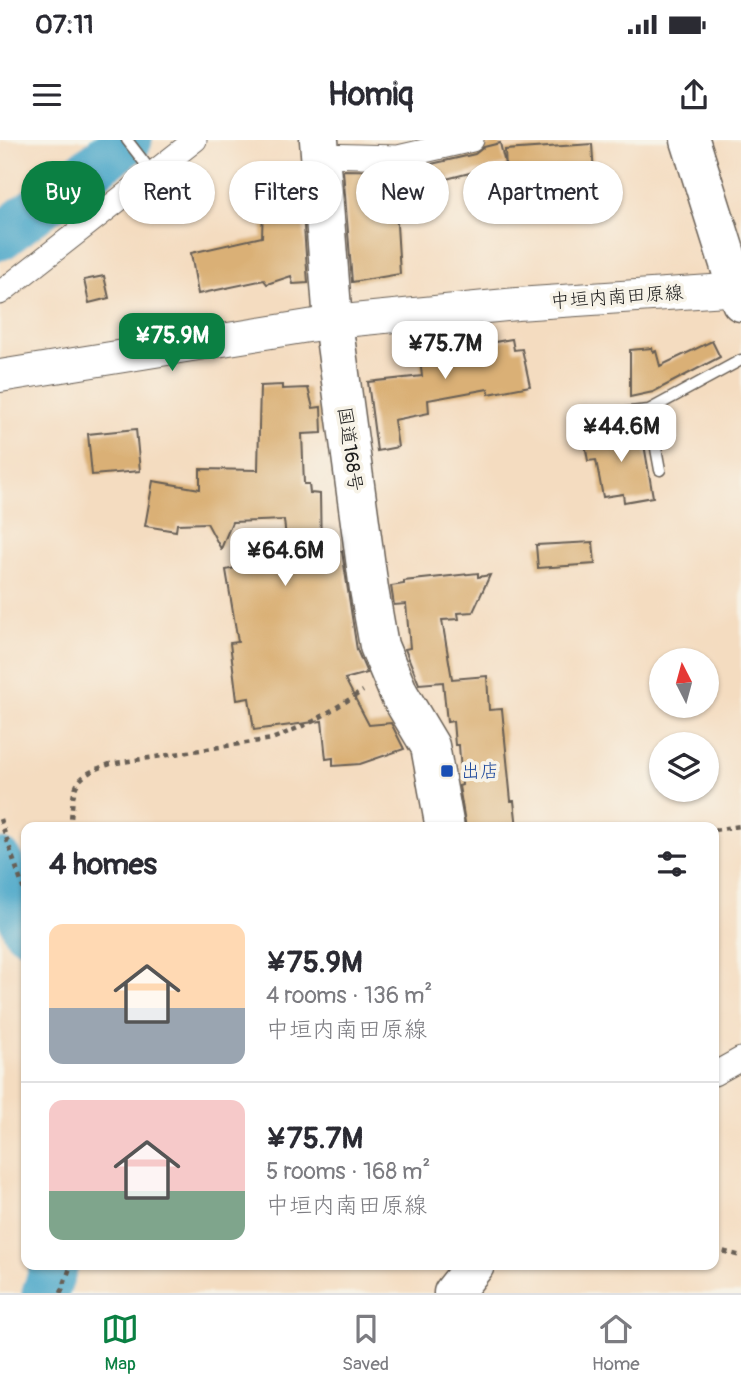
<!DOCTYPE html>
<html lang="en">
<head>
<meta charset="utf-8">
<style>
  body { margin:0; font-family:Pangolin,"Klee One",sans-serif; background:#f2f2f3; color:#2b2b33; height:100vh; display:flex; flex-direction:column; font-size:26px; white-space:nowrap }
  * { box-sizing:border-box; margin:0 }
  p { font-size:23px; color:#7c7c81 }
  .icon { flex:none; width:38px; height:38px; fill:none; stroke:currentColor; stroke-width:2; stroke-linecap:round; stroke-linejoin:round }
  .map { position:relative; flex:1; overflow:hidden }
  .drawer { position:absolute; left:21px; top:682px; width:698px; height:448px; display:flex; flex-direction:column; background:#fff; border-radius:14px; box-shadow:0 2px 5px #0004 }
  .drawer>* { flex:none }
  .hud { position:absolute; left:21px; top:21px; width:700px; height:63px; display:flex; gap:14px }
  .needle { width:46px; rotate:354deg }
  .fabs { position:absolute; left:649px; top:508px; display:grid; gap:14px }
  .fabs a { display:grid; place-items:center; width:70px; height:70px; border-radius:50%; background:#fff; box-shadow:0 2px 5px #0004; font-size:35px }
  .price { position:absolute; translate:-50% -60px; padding:0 16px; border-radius:14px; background:#fff; color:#222; font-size:23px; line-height:46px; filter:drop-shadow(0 2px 4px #0008) }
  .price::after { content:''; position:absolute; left:50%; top:42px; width:21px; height:16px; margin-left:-10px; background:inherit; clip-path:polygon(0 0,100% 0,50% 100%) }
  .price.current { background:#0b8043; color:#fff }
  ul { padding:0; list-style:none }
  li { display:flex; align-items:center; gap:21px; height:175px; padding:0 28px }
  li+li { border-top:2px solid #e1e1e2 }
  li span { display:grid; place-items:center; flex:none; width:196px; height:140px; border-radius:14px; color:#555 }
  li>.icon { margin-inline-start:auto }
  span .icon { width:84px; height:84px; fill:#fffc; stroke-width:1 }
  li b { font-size:30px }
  h2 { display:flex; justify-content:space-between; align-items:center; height:84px; padding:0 28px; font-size:30px }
  .pill { padding:0 24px; border-radius:32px; background:#fff; box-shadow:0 2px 5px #0004; font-size:24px; line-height:63px }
  .pill.current { background:#0b8043; color:#fff }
  .status { display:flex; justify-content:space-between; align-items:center; height:49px; padding:0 35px; background:#fff; direction:ltr }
  .status svg { height:19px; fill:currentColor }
  header { display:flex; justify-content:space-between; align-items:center; height:91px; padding:0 28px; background:#fff; font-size:32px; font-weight:700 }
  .dock { display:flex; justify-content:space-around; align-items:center; height:98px; border-top:2px solid #e1e1e2; background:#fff; font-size:19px; color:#7c7c81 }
  .dock a { display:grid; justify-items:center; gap:4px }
  .dock .current { color:#0b8043 }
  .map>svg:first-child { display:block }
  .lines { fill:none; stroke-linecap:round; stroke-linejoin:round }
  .river { stroke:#4ba7c9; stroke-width:47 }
  .building { fill:#dab076 }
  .lane-casing { stroke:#685f55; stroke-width:13 }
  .street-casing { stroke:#685f55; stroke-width:25 }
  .secondary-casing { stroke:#685f55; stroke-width:34 }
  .highway-casing { stroke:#685f55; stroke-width:41 }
  .path { stroke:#685f55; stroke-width:4.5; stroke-dasharray:5 5; stroke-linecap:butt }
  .lane { stroke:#fff; stroke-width:10 }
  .street { stroke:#fff; stroke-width:23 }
  .secondary { stroke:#fff; stroke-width:32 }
  .highway { stroke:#fff; stroke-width:38 }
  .transit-dot { fill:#1a4fb4; stroke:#f7f3e8; stroke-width:2.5 }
  .labels { text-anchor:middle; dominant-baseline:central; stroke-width:7; stroke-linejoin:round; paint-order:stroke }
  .street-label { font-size:19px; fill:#1c1c1c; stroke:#f7f3e8 }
  .transit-label { font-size:19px; fill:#164399; stroke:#f7f3e8; text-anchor:start }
</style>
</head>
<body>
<div class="status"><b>07:11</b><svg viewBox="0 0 49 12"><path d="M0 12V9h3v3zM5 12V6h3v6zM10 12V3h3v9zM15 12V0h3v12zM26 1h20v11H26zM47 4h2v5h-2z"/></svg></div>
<header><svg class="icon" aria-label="menu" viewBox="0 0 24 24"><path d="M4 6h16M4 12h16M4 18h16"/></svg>Homiq<svg class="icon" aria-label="share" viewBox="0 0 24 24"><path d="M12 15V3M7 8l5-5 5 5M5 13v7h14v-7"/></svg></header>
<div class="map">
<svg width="741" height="1153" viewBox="0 0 741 1153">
  <rect width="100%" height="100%" fill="#f7f3e8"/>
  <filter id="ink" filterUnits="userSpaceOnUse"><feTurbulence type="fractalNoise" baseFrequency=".0143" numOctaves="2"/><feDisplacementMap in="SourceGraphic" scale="14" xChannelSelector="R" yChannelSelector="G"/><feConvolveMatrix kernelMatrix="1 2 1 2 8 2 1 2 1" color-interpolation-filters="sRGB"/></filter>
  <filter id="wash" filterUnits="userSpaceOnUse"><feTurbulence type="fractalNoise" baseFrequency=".00686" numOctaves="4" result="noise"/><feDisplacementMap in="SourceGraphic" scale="28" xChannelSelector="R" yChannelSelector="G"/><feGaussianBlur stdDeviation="1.57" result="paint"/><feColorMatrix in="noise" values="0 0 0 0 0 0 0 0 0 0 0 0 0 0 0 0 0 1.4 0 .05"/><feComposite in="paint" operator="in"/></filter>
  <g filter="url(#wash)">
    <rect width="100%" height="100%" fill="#f4dcc0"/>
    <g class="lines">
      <path class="river" d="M0,97L129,0
        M0,722L26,789
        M45,1153L55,1125"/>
    </g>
    <g id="blocks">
      <path class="building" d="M500,3L505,24L395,52L400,134L352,142L343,30L401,31L475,14L484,7Z
        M592,4L595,51L526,56L525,46L507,47L505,10Z
        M276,58L302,59L308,143L293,144L291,136L267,144L264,140L198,154L191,113L262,97L263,66H276Z
        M104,136L109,158L89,163L84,140Z
        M488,197L489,203L512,199L514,210L522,209L530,246L489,254L488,249L428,260L429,273L394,280L398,307L377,311L368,242L422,236L418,203Z
        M712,201L720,217L653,252L630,257V210L652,208L653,212L656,211L660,226Z
        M282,245V249L308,248L313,268L321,267L322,293L302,294L304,344H309L310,353L320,354L321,413L342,411L357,510L367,533L345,539L369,585L391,583L404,609L360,624L333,626V618L326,619L322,581L254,590L249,558L237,560L230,503L238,502L226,430L288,416L284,380L232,382L221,409L207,383L177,384L176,391L145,386L153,341L200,349V329L258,330L260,246Z
        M641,287L653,357L624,362L623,354L603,357L596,320L588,321L584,299Z
        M136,289L140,331L92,335L88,294Z
        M593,402L595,424L538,428L536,405Z
        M478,433V437L490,435L473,472L458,473L459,479L442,480L452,539L487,536L489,570L502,569L511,661H514L517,688H466L459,646L462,645L459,605H455L453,581L447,582L443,542L419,544L405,509L410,508L406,464L394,465L391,446L404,444V441Z"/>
    </g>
  </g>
  <g filter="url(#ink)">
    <use href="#blocks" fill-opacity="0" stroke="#685f55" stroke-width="2"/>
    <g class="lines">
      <g class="lane-casing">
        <path id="lane" d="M127,0L151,31
          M649,270L660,330
          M620,273L649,270L741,220"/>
      </g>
      <g class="street-casing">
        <path id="street" d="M320,15L398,17L472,0
          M0,153L195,0
          M714,934L741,919"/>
      </g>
      <g class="secondary-casing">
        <path id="secondary" d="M0,236L333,182L517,164L741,149"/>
      </g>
      <g class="highway-casing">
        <path id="highway" d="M319,0L333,182L369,449L379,506L399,554L430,606L445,688
          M690,0L741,162
          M453,1153L475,1125"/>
      </g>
      <path class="path" d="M0,679L26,757
        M70,688C75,648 68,638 110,624L272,599L314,581L363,551
        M714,690L741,686
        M714,1109L741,1116
        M61,1153L71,1125"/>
      <use href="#lane" class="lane"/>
      <use href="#street" class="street"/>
      <use href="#secondary" class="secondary"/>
      <use href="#highway" class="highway"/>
    </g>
  </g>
  <rect class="transit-dot" x="440" y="624" width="14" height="14" rx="3.5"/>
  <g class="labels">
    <g class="street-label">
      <text transform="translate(617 157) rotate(-4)">中垣内南田原線</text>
      <text transform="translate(350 309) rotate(82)">国道168号</text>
    </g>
    <g class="transit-label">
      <text x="461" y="631">出店</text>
    </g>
  </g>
</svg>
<div class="fabs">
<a><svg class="needle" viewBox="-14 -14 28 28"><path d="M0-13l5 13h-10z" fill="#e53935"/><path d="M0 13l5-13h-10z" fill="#7c7c81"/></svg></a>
<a><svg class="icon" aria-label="layers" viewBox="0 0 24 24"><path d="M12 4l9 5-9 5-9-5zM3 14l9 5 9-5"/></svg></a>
</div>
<b class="price current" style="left:172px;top:233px">¥75.9M</b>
<b class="price" style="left:445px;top:241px">¥75.7M</b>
<b class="price" style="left:621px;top:324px">¥44.6M</b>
<b class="price" style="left:285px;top:448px">¥64.6M</b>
<div class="hud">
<a class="pill current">Buy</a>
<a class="pill">Rent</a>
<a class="pill">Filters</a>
<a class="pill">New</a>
<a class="pill">Apartment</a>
</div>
<section class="drawer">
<h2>4 homes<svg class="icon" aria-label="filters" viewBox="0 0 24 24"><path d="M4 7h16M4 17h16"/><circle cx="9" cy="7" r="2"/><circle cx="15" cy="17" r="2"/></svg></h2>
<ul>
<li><span style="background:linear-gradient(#ffd9b3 60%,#9aa5b1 0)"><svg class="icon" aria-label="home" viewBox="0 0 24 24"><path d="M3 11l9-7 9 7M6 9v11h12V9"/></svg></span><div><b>¥75.9M</b><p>4 rooms · 136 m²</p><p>中垣内南田原線</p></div></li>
<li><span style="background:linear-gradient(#f6c9c9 65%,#7fa58c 0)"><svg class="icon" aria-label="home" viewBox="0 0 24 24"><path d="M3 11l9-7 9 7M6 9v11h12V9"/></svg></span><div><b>¥75.7M</b><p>5 rooms · 168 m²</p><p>中垣内南田原線</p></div></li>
</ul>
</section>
</div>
<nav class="dock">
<a class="current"><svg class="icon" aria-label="map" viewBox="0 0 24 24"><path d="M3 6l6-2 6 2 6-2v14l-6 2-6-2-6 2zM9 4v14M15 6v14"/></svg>Map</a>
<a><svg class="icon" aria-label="saved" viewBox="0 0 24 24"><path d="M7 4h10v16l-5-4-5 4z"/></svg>Saved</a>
<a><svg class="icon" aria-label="home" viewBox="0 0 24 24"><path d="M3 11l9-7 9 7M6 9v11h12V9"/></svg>Home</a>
</nav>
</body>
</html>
